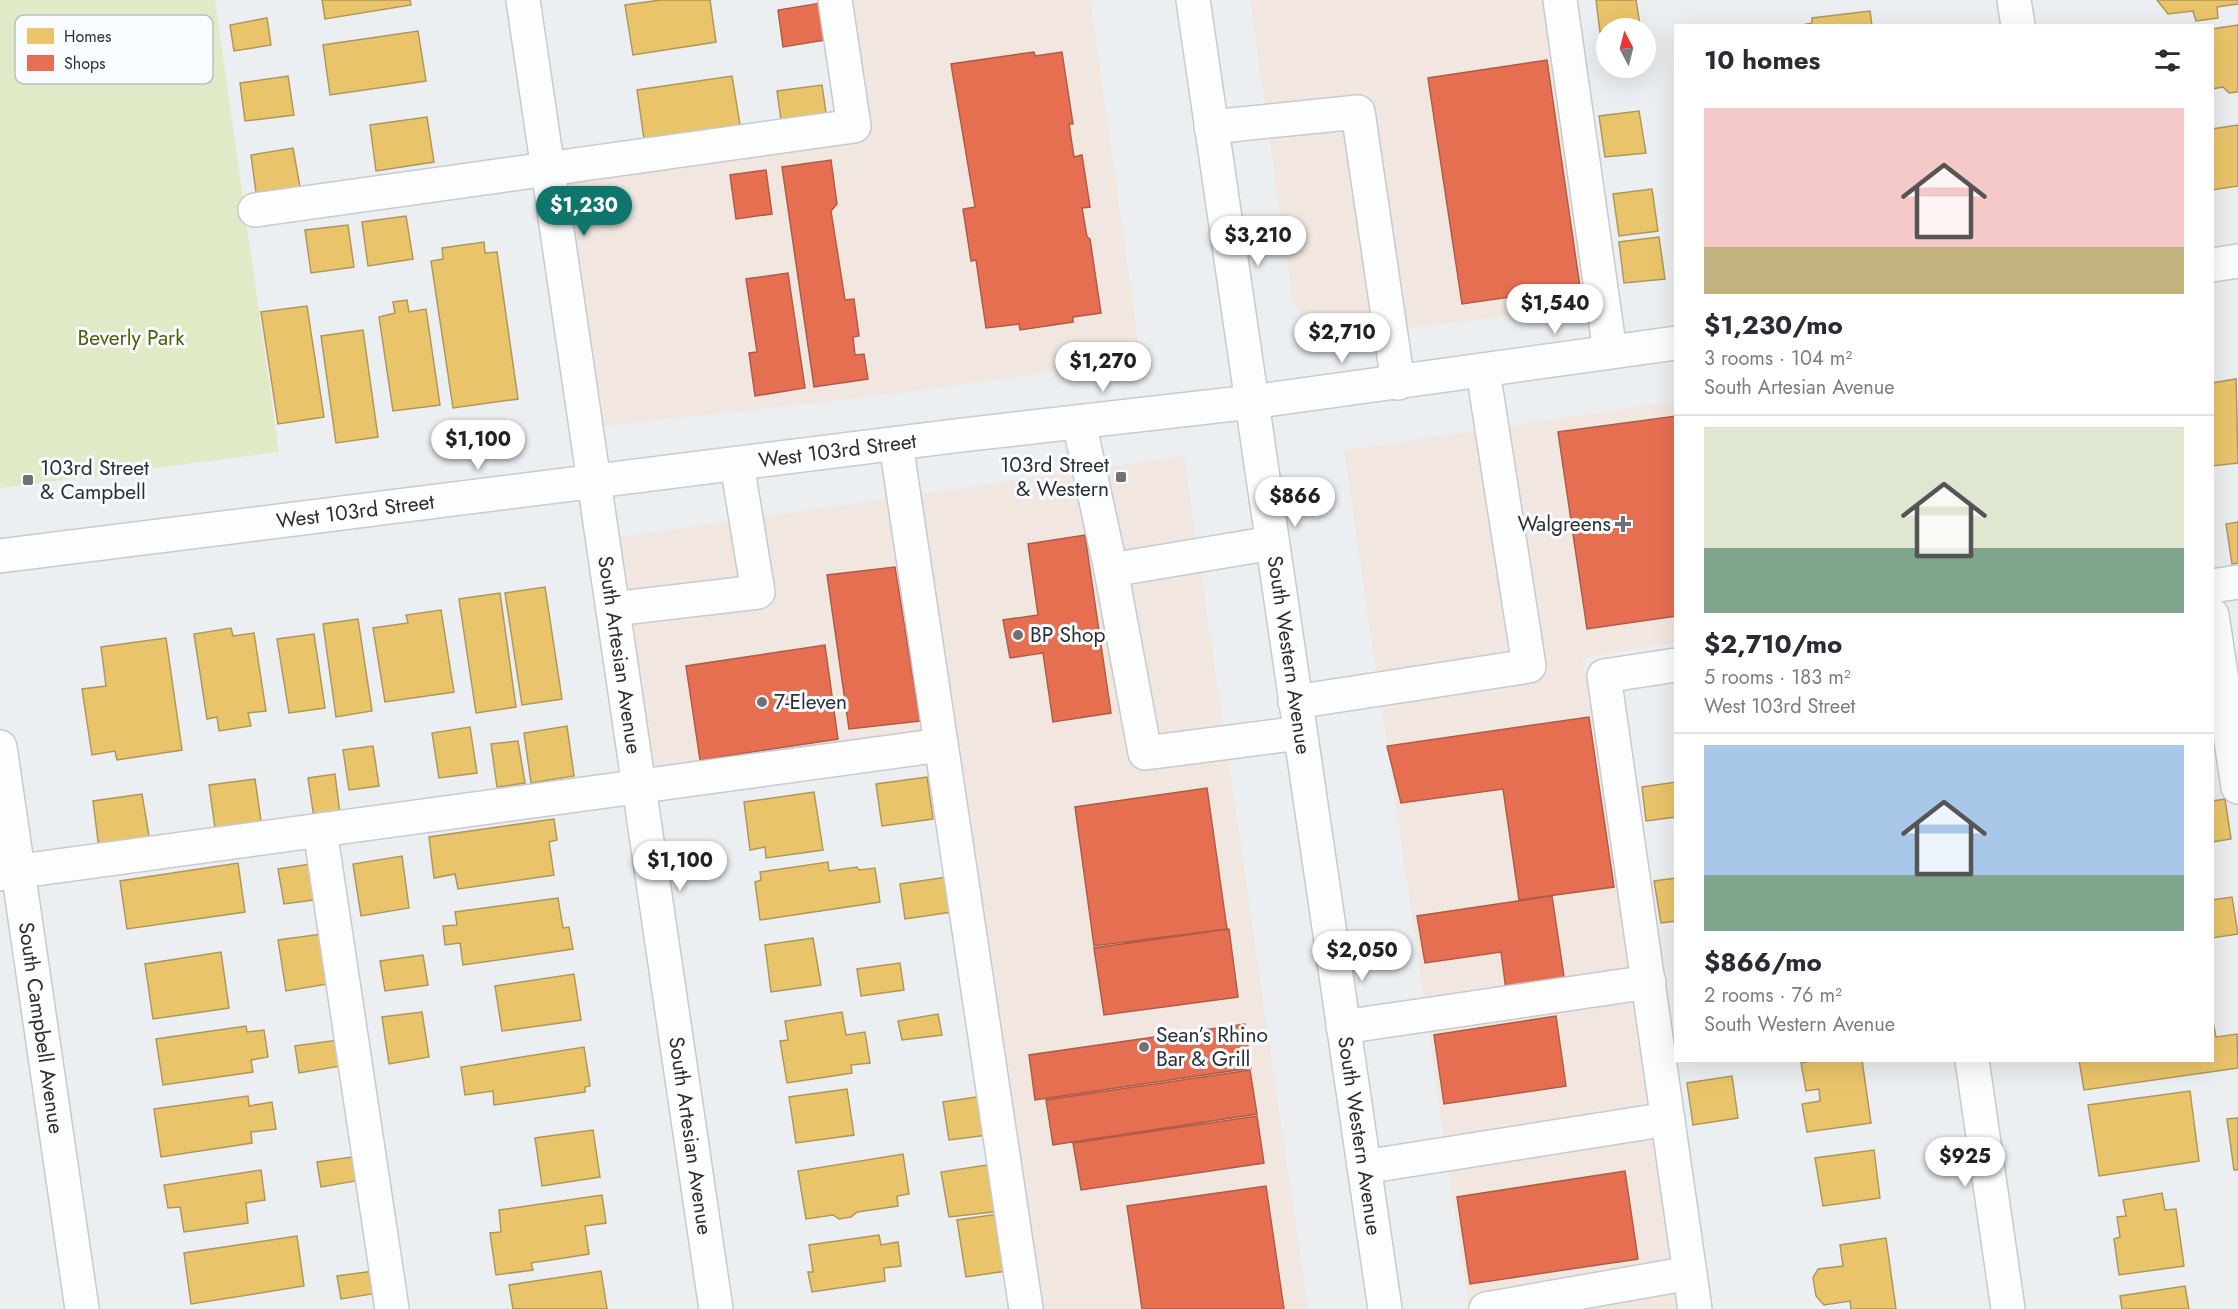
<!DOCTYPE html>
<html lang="en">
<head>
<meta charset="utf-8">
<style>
  body { margin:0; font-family:Jost,sans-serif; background:#f2f2f3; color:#2b2b33; height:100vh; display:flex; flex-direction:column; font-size:22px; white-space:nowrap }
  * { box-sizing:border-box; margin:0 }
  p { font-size:20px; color:#7c7c81 }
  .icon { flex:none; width:33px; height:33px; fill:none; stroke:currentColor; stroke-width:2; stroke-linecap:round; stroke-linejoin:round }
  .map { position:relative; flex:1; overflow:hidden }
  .drawer { position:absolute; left:1674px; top:24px; width:540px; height:1038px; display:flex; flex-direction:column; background:#fff; border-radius:0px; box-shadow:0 6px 24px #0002 }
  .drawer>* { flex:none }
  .needle { width:39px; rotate:353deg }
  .buttons { position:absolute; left:1596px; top:18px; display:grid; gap:12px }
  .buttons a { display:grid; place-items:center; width:60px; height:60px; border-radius:50%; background:#fff; box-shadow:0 6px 24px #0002; font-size:30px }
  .price { position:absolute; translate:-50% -51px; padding:0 14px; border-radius:21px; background:#fff; color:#222; font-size:20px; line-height:39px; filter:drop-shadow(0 2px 3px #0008) }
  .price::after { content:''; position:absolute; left:50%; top:36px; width:18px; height:14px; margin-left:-9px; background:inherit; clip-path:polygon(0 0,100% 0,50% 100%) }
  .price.current { background:#0f766e; color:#fff }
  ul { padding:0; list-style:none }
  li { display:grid; align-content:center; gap:12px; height:318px; padding:0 30px }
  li+li { border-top:2px solid #e1e1e2 }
  li span { display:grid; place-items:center; height:186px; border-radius:0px; color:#555 }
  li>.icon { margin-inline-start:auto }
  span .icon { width:108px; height:108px; fill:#fffc; stroke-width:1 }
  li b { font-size:26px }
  h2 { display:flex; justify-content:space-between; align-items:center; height:72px; padding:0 30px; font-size:26px }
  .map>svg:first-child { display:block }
  .commercial { fill:#f1e7e0 }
  .green { fill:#e1eac7 }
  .homes { fill:#e9c46a; stroke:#b09759; stroke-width:1.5 }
  .shops { fill:#e76f51; stroke:#af5c47; stroke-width:1.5 }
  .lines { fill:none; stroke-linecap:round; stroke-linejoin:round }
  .minor-casing { stroke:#c8cacd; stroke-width:36 }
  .major-casing { stroke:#c8cacd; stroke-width:36 }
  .minor { stroke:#fcfdfd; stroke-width:33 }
  .major { stroke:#fcfdfd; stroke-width:33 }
  .poi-dot { fill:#6f7275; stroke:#f9fcfe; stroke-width:2 }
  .labels { text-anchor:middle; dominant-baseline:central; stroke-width:6; stroke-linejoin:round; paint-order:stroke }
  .park-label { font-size:21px; fill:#525c08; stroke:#f9fcfe }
  .street-label { font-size:21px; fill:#2c2e31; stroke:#f9fcfe }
  .poi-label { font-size:21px; fill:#2c2e31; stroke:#f9fcfe; text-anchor:start }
  .key { fill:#f9fcfe; stroke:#bcbec0; stroke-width:1.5 }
  .key-label { font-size:16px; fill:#2c2e31 }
</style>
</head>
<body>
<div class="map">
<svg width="2238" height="1309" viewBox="0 0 2238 1309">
  <rect width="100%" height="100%" fill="#eceff2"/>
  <path class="commercial" d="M817,0H1090L1141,360L873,397L589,428L551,176L836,138L838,147Z
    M1250,0H1560L1603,304L1329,339L1306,326L1292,297Z
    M1675,401V643L1583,658L1681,1309H1469L1344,450Z
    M1184,456L1308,1309H1033L948,734L640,776L606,539Z"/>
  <path class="green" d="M0,0H215L279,452L0,488Z"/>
  <path class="homes" d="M322,0H410L411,5L325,19Z
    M661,0H710L716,42L633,55L625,5Z
    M1596,0H1636L1640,25L1606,28L1600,32Z
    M2157,0H2238V4L2217,7L2218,18L2196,21L2193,11L2168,14Z
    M1870,11L1872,26H1797L1812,23V18Z
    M267,18L271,45L234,51L230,25Z
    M2238,25V92L2229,93L2223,87L2212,89V29Z
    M418,31L426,81L330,95L323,45Z
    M288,76L294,115L245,121L240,83Z
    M732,76L740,125L644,139L637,90Z
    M822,85L826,113L781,120L777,91Z
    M1639,111L1646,153L1605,157L1599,116Z
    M427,117L434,162L376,171L370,125Z
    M2238,125V186L2212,190V129Z
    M293,148L300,187L256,193L251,155Z
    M1652,189L1658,231L1619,236L1613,194Z
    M406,216L413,259L368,266L362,222Z
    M348,225L354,267L311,273L305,230Z
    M1659,237L1665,279L1624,283L1619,242Z
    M484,242L485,253L497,252L518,399L453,408L431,261L443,259L442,248Z
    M407,300L409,312L426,309L440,405L393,411L379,317L395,313L393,302Z
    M307,306L324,417L278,424L261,312Z
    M363,330L378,437L336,443L321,336Z
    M2236,379L2238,463L2212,466V383Z
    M2238,522V563L2232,564L2226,524Z
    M545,587L562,699L522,705L505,593Z
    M500,593L516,707L476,713L459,599Z
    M441,610L454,692L385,702L373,628L408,623L406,615Z
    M358,619L372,711L336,717L323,624Z
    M231,628L233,636L254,633L266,711L248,713L251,726L219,731L217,717L207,719L194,634Z
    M314,634L325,708L289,713L277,639Z
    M166,638L182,750L117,760L115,751L92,755L82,689L106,686L101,647Z
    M567,726L574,776L531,783L524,733Z
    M470,727L477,773L439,778L432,733Z
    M518,741L525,783L497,787L491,744Z
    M373,746L379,786L349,790L343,750Z
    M335,774L340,814L314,818L308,778Z
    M927,777L933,819L882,826L876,784Z
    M255,779L261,821L215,828L209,785Z
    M1676,782V817L1646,821L1642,787Z
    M814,792L823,850L766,858L765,847L750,850L744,802Z
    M142,794L150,842L99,849L93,801Z
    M2225,799L2231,839L2212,842V801Z
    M554,819L557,840L549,842L554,875L458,889L455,874L434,878L429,837Z
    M402,856L409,908L361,916L353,864Z
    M828,862L829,871L857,867L859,870L875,868L880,902L760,920L755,882L761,880L760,872Z
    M238,863L245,912L127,929L120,881Z
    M317,863L321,899L284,904L278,869Z
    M947,877L952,912L905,919L900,884Z
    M1676,878V921L1661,923L1654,881Z
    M2232,897L2238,934L2212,938V900Z
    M558,898L563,928L569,927L573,949L463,965L460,943L445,945L443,926L457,925L455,912Z
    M322,934L328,984L286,991L278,940Z
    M813,938L821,985L771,992L765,945Z
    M221,952L229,1008L153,1019L145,964Z
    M423,955L428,985L385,991L380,961Z
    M900,963L904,990L861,996L857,969Z
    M574,974L581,1020L502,1031L495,986Z
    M422,1012L429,1057L389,1064L382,1017Z
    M842,1012L846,1035L865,1032L870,1063L851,1065L852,1073L787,1083L780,1041L788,1040L785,1021Z
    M938,1014L942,1035L902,1040L898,1021Z
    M2212,1017L2216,1037L2237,1034L2238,1068L2084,1090L2079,1060H2212Z
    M246,1026L247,1032L264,1030L268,1057L251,1060L253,1072L163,1085L156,1039Z
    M338,1040L341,1066L299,1073L295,1046Z
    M584,1047L590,1086L585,1087V1092L494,1105L493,1091L465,1095L461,1067Z
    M1817,1060H1862L1871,1123L1807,1132L1802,1104L1820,1101L1819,1089L1806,1091L1801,1063Z
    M1732,1076L1738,1118L1693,1125L1687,1083Z
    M847,1089L854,1135L796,1143L789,1097Z
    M2190,1091L2199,1161L2099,1176L2088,1105Z
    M248,1096L249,1106L272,1102L276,1129L251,1132L252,1143L161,1157L154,1109Z
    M983,1096L988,1135L949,1140L943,1102Z
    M2238,1118V1170H2234L2227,1119Z
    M593,1130L600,1177L542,1186L535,1138Z
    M1874,1150L1880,1198L1823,1206L1815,1158Z
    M903,1154L909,1194L897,1196L898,1206L857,1212L851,1217L839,1219L833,1215L806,1219L798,1171Z
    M359,1156L361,1180L321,1187L317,1162Z
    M993,1164L1001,1211L949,1217L941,1172Z
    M261,1170L265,1200L246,1203L248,1223L184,1232L180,1207L168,1208L164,1185Z
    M2162,1193L2165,1210L2176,1209L2184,1266L2119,1275L2114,1239L2120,1237L2117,1217L2126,1216L2123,1200Z
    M602,1195L606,1223L585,1226L589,1254L531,1263L533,1270L496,1275L490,1233L501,1232L499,1210Z
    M998,1214L1006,1271L966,1277L957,1220Z
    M879,1235L881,1245L898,1242L901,1266L884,1268L885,1281L812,1292L808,1272H813L809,1245Z
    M297,1236L304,1286L191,1304L184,1253Z
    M1886,1238L1896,1309H1851L1850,1301L1824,1305L1816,1296L1813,1278L1818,1269L1843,1266L1840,1245Z
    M374,1271L378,1293L341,1299L337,1276Z
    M601,1271L607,1309H513L509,1285Z
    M2185,1286L2189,1309H2122L2120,1296Z"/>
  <path class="shops" d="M821,3L826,40L783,47L778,10Z
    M1034,52L1035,56L1062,52L1073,124H1069L1074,157L1082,155L1090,207L1082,208L1087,237L1090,239L1101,313L1073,317V322L1020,330L1019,324L986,328L976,260L971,261L963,209L975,207L951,64Z
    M1547,60L1580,287L1462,304L1428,78Z
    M831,160L837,204L831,211L845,300L854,299L859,336L853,337L855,355L864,354L868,379L814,387L782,167Z
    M766,170L772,214L736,219L730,175Z
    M788,273L805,388L755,396L749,353L757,352L746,279Z
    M1676,416V616L1587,629L1558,432Z
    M1085,535L1111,713L1053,722L1043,653L1010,658L1003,620L1038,615L1028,544Z
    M895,567L920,721L849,729L827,575Z
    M825,645L838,739L700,760L686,666Z
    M1589,717L1614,887L1519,900L1503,789L1401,803L1387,746Z
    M1207,788L1227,929L1094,946L1075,807Z
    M1552,896L1566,990L1507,998L1501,952L1425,963L1417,916Z
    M1229,929L1238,997L1104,1015L1094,948Z
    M1556,1016L1566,1086L1444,1104L1434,1035Z
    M1245,1024L1251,1068L1035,1100L1029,1055Z
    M1250,1070L1257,1114L1053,1145L1046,1100Z
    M1257,1116L1264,1163L1081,1190L1073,1143Z
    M1625,1171L1638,1259L1470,1284L1457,1197Z
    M1266,1186L1284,1309H1142L1127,1206Z"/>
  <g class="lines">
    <g class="minor-casing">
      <g id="minor">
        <path id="s1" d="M523,0L716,1309"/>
        <path d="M1560,0L1610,352"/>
        <path d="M2014,0L2018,26"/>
        <path d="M1211,127L1358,112L1398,383"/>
        <path d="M255,210L854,126L835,0"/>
        <path d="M1079,422L1111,570L1272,543"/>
        <path d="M896,444L1026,1309"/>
        <path d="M1111,570L1145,753L1300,733"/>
        <path d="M2212,586L2238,582"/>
        <path d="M613,609L758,592L737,464"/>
        <path d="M2212,615L2238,787"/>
        <path d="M1676,665L1604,676L1695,1309"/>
        <path d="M1295,702L1529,666L1483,371"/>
        <path id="s2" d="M0,747L82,1309"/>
        <path d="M320,830L392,1309"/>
        <path d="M0,874L941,745"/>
        <path d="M1343,1027L1649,982"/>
        <path d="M1972,1060L2008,1309"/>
        <path d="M1364,1167L1668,1119"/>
        <path d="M1486,1309L1690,1273"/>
      </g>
    </g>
    <g class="major-casing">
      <g id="major">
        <path id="s3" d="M1193,0L1385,1309"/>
        <path d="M2212,265L2238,261"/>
        <path id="s4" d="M0,556L962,435L1251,402L1676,343"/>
      </g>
    </g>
    <use href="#minor" class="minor"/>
    <use href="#major" class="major"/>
  </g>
  <g class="poi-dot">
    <rect x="1115" y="471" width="12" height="12" rx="3"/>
    <rect x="22" y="474" width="12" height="12" rx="3"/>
    <path d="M1620 515h6v6h6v6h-6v6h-6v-6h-6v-6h6z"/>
    <circle cx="1018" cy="635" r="6"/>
    <circle cx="762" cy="702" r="6"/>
    <circle cx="1144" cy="1047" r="6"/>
  </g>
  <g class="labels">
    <g class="park-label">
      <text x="131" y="338">Beverly Park</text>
    </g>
    <g class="street-label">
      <text stroke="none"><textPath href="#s4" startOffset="844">West 103rd Street</textPath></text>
      <text stroke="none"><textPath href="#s4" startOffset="358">West 103rd Street</textPath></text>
      <text stroke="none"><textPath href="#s1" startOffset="662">South Artesian Avenue</textPath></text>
      <text stroke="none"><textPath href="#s3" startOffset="662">South Western Avenue</textPath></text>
      <text stroke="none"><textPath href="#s2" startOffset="284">South Campbell Avenue</textPath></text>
      <text stroke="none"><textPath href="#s1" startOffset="1148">South Artesian Avenue</textPath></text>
      <text stroke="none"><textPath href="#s3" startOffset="1148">South Western Avenue</textPath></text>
    </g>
    <g class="poi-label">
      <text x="1109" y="465" text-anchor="end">103rd Street<tspan x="1109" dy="24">&amp; Western</tspan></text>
      <text x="40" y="468">103rd Street<tspan x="40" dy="24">&amp; Campbell</tspan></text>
      <text x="1611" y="524" text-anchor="end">Walgreens</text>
      <text x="1030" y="635">BP Shop</text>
      <text x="774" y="702">7-Eleven</text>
      <text x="1156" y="1035">Sean’s Rhino<tspan x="1156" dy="24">Bar &amp; Grill</tspan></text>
    </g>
  </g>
  <rect x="15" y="15" width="198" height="69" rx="9" class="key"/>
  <rect x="27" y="28" width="27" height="16" fill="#e9c46a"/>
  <rect x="27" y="55" width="27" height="16" fill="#e76f51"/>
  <g class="key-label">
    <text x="64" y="42">Homes</text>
    <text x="64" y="69">Shops</text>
  </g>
</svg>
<div class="buttons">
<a><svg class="needle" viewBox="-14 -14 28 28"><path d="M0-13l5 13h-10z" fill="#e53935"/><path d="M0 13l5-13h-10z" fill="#7c7c81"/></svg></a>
</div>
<b class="price current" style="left:584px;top:237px">$1,230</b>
<b class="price" style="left:1258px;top:267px">$3,210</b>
<b class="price" style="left:1555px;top:335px">$1,540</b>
<b class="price" style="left:1342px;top:364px">$2,710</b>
<b class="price" style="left:1103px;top:393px">$1,270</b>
<b class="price" style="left:478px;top:471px">$1,100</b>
<b class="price" style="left:1295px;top:528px">$866</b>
<b class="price" style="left:680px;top:892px">$1,100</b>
<b class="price" style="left:1362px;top:982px">$2,050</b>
<b class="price" style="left:1965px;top:1188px">$925</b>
<section class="drawer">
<h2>10 homes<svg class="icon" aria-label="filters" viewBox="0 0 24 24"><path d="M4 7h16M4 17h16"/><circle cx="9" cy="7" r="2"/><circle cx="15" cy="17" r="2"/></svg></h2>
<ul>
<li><span style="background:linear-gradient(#f6c9c9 75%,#c2b280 0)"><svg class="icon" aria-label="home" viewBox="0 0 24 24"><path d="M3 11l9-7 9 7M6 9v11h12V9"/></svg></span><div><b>$1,230/mo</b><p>3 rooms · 104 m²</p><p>South Artesian Avenue</p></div></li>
<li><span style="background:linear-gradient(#dfe7d0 65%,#7fa58c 0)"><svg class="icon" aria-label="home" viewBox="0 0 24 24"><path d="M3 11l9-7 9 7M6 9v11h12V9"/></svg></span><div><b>$2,710/mo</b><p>5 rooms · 183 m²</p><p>West 103rd Street</p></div></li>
<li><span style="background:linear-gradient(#a9c7e8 70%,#7fa58c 0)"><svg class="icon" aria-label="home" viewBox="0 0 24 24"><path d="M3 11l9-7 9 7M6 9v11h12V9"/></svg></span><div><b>$866/mo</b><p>2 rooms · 76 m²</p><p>South Western Avenue</p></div></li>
</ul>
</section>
</div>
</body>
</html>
